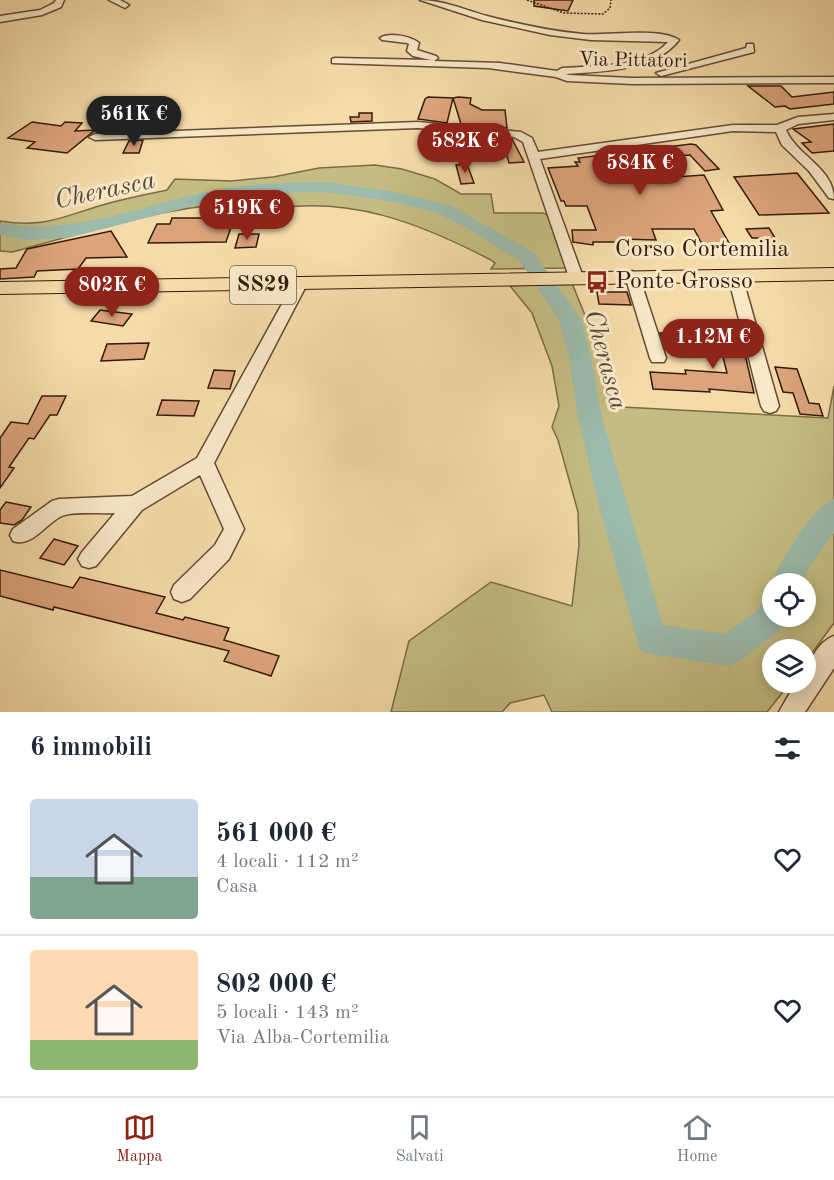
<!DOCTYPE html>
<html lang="it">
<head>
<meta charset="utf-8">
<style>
  body { margin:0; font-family:"Old Standard TT",serif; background:#f2f2f3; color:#1f2937; height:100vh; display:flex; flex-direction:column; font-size:22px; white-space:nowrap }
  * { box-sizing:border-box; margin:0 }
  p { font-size:20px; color:#747a83 }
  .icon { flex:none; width:33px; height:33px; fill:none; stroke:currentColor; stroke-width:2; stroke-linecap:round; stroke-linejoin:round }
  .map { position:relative; height:712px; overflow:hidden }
  .sheet { display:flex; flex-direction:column; background:#fff; flex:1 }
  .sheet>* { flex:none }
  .fabs { position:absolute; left:762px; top:573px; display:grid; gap:12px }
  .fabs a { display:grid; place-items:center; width:54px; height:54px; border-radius:50%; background:#fff; box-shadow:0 3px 15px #0003; font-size:30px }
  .price { position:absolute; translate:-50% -51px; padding:0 14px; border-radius:21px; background:#8f2418; color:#fff; font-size:20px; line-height:39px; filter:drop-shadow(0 2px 3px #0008) }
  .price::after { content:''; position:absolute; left:50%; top:36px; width:18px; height:14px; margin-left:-9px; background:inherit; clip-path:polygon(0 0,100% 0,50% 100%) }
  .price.active { background:#222; color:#fff }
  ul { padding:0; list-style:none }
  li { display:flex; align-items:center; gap:18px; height:150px; padding:0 30px }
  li+li { border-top:2px solid #e0e1e3 }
  li span { display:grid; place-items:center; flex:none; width:168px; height:120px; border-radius:6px; color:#555 }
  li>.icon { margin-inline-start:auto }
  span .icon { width:72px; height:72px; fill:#fffc; stroke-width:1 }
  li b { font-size:26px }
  h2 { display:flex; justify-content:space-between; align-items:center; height:72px; padding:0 30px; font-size:26px }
  .tab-bar { display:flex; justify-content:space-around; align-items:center; height:84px; border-top:2px solid #e0e1e3; background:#fff; font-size:16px; color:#747a83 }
  .tab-bar a { display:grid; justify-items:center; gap:3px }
  .tab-bar .active { color:#8f2418 }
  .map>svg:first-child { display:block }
  .green { fill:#c4bd83; stroke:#7c6c45; stroke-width:1.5; fill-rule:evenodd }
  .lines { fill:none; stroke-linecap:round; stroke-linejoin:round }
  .river { fill:#9cbbac; fill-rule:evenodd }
  .building { fill:#dca47d; stroke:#351b07; stroke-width:1.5 }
  .minor-casing { stroke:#654b30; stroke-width:3 }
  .major-casing { stroke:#351b07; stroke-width:2 }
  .path { stroke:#351b07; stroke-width:1.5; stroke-dasharray:2 1.5; stroke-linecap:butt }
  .minor { fill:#f8e8c8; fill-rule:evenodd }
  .major { fill:#f5dbaa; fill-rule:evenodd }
  .labels { text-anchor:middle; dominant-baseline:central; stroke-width:6; stroke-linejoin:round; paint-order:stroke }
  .far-street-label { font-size:20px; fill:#351b07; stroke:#f8e8c8 }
  .shield { fill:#f8e8c8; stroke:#705841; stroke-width:1.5 }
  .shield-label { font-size:22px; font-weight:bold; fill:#351b07 }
  .street-label { font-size:24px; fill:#351b07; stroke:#f8e8c8 }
  .poi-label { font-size:24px; fill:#351b07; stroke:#f8e8c8; text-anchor:start }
  .water-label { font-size:26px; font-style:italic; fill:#544b39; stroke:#f8e8c8 }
</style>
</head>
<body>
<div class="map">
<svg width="834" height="712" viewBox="0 0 834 712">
  <rect width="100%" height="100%" fill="#f5dbaa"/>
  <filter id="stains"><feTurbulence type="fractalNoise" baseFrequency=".00333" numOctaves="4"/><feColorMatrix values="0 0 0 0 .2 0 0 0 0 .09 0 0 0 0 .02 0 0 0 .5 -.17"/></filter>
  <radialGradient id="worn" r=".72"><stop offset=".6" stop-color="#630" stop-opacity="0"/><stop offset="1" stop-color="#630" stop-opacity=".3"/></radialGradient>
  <path class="green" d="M375,165L402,169L435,179L461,194H491L494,213H543L550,216L567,268L491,269L495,263L489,259C419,223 351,196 271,209C257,211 240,203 226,204C155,209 81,234 12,252L0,251V221C43,228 59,218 99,206C121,199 144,195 167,190L175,179L231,181L273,177L319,168Z
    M572,283L622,407L828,418L834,386V623L806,661V650H772V682L790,683L767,712H552L544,695L510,703L502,712H391L409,641L491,582L572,606L579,545L578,512L558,440L552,427L559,406L552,366L532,313L510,286ZM772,584H806V616H772Z"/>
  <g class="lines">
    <path class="river" d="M325,182L389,191L450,205L534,253L581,319L591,357L602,418L663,625L725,634L758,610L761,603L772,599V616H786L780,630L740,661L729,666L651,654L640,650L600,510L578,418L569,357L559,320L520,261L470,230L438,213L389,201L325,192L271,193L216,200L68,238L26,240L0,235V223C74,237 144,204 215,190C251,183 288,183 325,182Z
      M834,499V533L809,567L801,584H772V587L771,584C781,561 811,508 834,499Z"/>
  </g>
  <path class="building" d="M534,0H573L568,11L534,6Z
    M748,86H781L792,97L834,92V104L790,109L785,106L775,107Z
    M428,97L453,98L447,123L418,119L425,99Z
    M458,97L471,98L470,104L482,110H505L507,128L461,124L453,98Z
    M143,102H161L149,118H152L148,130H135L136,127L132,128Z
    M359,113H372V121L351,122L350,117H359Z
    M32,122L61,126L65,122L82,123L75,131L95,130L67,153L27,148L35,142L8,138Z
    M834,124V151L812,153L802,143L811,142L793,129Z
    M423,131L445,133L443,142H421Z
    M465,135L512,139L524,162L509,163L504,146L482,147L484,153L472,154Z
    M143,140L139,153H123L129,141Z
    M691,144L696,145L719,169L705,171L690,155L663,157L675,177L704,175L723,210L711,211L729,243L702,244L694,229H652L656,240L621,239L622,242H593V245L573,242L572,230H596L587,206H566L564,201H561L548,168L578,166L575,162H580L578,158Z
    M467,164L474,183L461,184L456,165Z
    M797,173L829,213L759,215L734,177Z
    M172,218H234L226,242L148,243L157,224H170Z
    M769,228L775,238H752L746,229Z
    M111,231L127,257L86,258L78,269L37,271L34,277L0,279V269L16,268L27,249Z
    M239,234H259L256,247L235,248Z
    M597,292H627L631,305L599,304Z
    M100,310L132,314L123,326L91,321Z
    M714,325H734L742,342L754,393L709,389L710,392L653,389L650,372L686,374L685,370L727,373L721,349H725Z
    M660,333H690L696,351L666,350Z
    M149,343L144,359L101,361L107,344Z
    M775,367L797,369L809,403L819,404L823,416L800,414L793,393L783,392Z
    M214,370L235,371L230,389L208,388Z
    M42,396H66L57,415H50L34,439L29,438L9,467L14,468L0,488V438L11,422L28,424Z
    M162,400L199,401L194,416L157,415Z
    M6,502L31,507L22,520L14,525L0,523V510Z
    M54,539L78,546L64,565L40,558Z
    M0,570L73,588L80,577L165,597L156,613L183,620L185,617L229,628L224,640L279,656L271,676L224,661L229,651L54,607L53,610L0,596Z"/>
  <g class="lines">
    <g class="minor-casing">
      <path id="minor" d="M56,0H64L61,7L42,15L0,22V16L40,10L54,3Z
        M109,0H120L129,5L125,8Z
        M420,0C443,0 465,10 487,16C518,24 550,31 583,34C607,36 660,27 679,40C654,72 603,71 566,74L569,75L632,78L834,77V83L632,84L567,81L556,77L488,68L332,63V59L335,58L431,60L413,56L407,51L409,44L407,43L382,40L380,38C389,32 411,36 419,43L417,50L436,56L438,58L434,61L500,63L557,71L562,68C594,66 645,68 668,42L591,40L550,35L482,20Z
        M747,44H753L754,52L661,76L656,73L746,48Z
        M834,114V120L798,124L786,130C797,156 834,168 834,199L829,198L809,171L782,145L776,132L733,131L540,159L583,277L576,282L569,277L523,142L514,137L418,128L95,140L89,137L95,134L418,122L521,132L532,138L538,152L733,125H777L798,117Z
        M632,271L639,276L666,358L664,362H652L650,358L625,276Z
        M735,271L742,276L779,406L776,411L770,413L764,411L761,406L728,276Z
        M300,279L307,284L214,463L244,529L229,559L190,599L182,602L174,599L171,592L174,585L215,545L224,529L200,475L142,510L96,566L89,568L82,566L78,559L82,552L115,513C102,514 73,511 62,516C46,523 32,548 13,541L10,535L13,529L52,501L59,499L132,496L197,458L293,284Z
        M834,636V668L805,712H779L796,682H806C806,665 817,642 834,636Z"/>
    </g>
    <g class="major-casing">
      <path id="major" d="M834,268V280L0,294V282Z"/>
    </g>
    <path class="path" d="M527,0L564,13L603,14L610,8L611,0"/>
    <use href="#minor" class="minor"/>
    <use href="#major" class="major"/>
  </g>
  <defs>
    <g id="bus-bare" transform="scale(1.8)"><path d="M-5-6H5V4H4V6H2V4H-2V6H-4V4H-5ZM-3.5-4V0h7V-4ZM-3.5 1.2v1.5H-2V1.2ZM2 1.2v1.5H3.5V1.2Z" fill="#8f2418" stroke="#f8e8c8" stroke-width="2.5" paint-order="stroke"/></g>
  </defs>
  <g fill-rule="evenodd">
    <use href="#bus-bare" x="597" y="282"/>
  </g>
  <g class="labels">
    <g class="far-street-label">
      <text transform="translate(633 61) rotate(1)">Via Pittatori</text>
    </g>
    <rect class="shield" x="230" y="266" width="66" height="38" rx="4.5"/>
    <g class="shield-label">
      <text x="263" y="285">SS29</text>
    </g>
    <g class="street-label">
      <text x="702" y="250">Corso Cortemilia</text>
    </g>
    <g class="poi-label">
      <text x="615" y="282">Ponte Grosso</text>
    </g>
    <g class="water-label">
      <text transform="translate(105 191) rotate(-12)">Cherasca</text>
      <text transform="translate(605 360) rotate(75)">Cherasca</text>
    </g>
  </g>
  <rect width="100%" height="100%" filter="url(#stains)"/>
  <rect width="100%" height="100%" fill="url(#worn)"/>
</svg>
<div class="fabs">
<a><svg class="icon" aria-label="locate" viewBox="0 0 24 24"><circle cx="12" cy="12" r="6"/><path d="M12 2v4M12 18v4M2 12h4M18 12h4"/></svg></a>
<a><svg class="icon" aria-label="layers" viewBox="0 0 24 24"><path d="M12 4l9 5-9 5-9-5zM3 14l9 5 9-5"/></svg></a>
</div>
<b class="price active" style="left:134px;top:147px">561K €</b>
<b class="price" style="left:465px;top:174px">582K €</b>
<b class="price" style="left:640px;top:196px">584K €</b>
<b class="price" style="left:247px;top:241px">519K €</b>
<b class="price" style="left:112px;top:318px">802K €</b>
<b class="price" style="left:713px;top:370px">1.12M €</b>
</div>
<section class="sheet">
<h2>6 immobili<svg class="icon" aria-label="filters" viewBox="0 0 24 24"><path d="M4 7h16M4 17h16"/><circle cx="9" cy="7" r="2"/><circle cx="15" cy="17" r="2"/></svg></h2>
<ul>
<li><span style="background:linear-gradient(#c9d6e8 65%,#7fa58c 0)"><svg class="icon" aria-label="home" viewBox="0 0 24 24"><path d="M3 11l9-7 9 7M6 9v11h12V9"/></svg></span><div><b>561 000 €</b><p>4 locali · 112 m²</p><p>Casa</p></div><svg class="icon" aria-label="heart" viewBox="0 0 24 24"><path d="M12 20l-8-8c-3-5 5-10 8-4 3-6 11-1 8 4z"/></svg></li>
<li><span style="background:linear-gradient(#ffd9b3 75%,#8fb573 0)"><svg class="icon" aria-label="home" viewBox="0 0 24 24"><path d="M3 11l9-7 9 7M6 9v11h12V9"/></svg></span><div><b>802 000 €</b><p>5 locali · 143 m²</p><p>Via Alba-Cortemilia</p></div><svg class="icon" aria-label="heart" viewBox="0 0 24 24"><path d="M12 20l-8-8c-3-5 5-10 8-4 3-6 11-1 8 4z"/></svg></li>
</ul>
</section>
<nav class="tab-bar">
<a class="active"><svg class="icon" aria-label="map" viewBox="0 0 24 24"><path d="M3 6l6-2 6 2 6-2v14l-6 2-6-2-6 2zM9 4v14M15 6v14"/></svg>Mappa</a>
<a><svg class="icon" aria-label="saved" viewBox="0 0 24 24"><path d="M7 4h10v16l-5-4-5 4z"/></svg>Salvati</a>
<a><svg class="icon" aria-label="home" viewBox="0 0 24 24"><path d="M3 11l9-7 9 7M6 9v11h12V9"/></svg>Home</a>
</nav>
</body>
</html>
